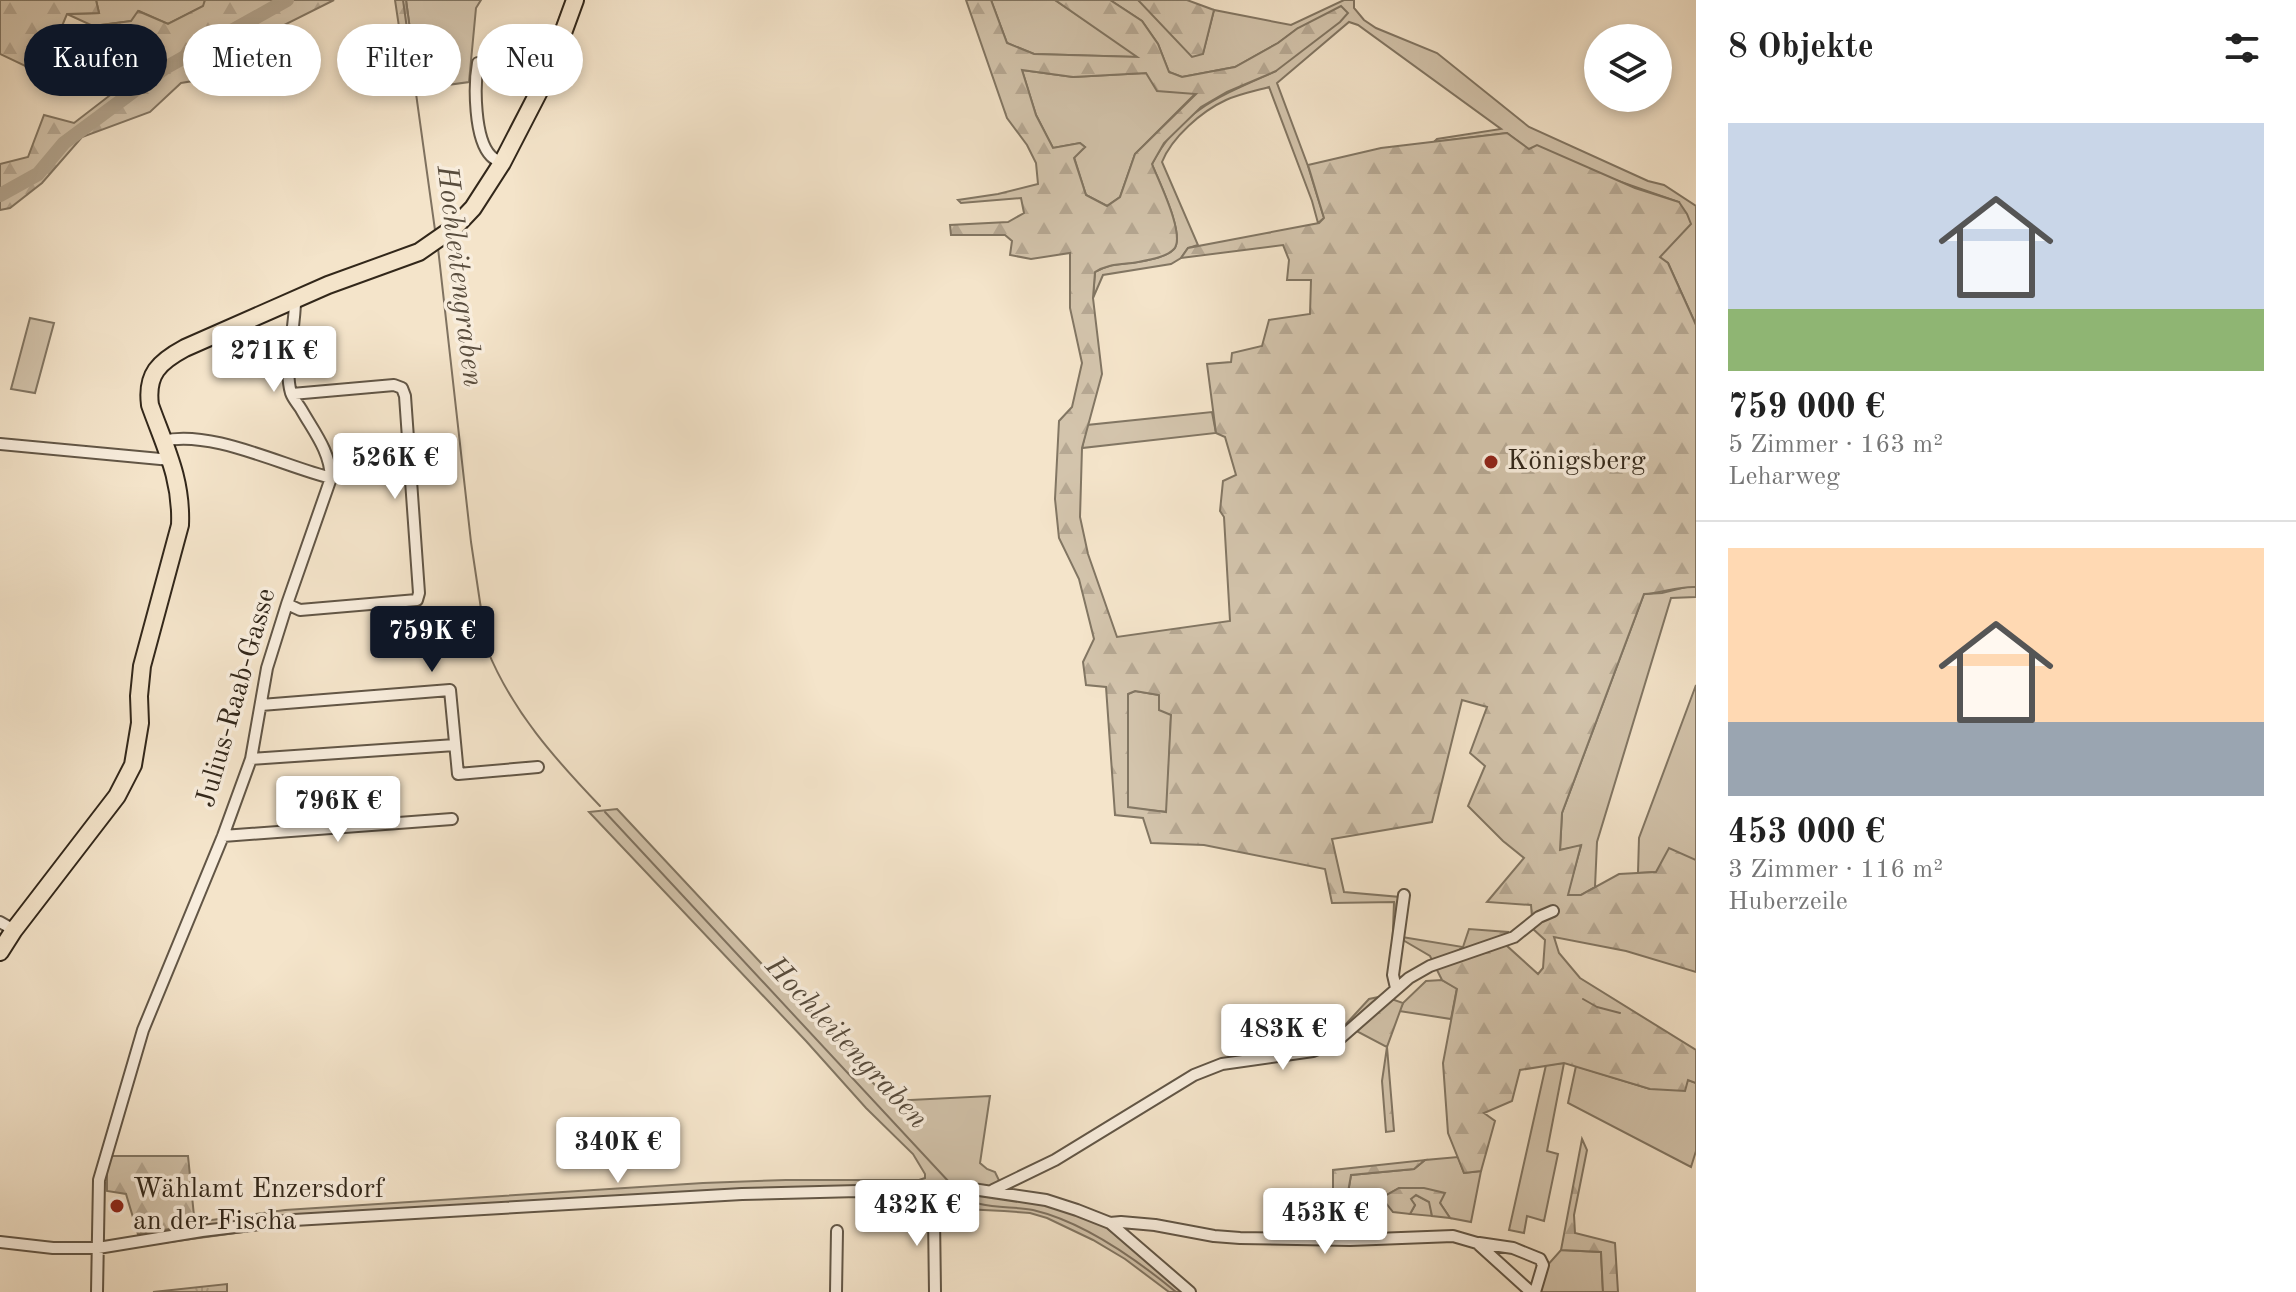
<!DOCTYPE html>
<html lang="de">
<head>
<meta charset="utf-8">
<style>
  body { margin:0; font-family:"Old Standard TT",serif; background:#f6f6f6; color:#222; height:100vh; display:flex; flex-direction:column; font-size:30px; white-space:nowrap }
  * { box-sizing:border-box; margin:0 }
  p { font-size:26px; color:#767676 }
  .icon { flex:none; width:44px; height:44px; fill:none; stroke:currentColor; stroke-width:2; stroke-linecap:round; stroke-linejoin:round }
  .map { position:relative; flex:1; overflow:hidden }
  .panel { display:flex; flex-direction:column; background:#fff; width:600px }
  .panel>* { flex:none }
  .guide { position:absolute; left:24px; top:24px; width:760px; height:72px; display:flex; gap:16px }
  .fabs { position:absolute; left:1584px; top:24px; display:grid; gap:16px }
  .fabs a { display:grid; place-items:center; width:88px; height:88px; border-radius:50%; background:#fff; box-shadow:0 4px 12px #0003; font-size:40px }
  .price { position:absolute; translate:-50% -68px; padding:0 18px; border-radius:8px; background:#fff; color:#222; font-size:26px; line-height:52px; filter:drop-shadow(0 2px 4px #0008) }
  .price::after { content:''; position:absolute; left:50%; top:48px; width:24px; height:18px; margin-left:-12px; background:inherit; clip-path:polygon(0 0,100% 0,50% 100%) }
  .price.on { background:#111827; color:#fff }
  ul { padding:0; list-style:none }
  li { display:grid; align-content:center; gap:16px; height:424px; padding:0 32px }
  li+li { border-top:2px solid #e0e0e0 }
  li span { display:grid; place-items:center; height:248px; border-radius:0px; color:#555 }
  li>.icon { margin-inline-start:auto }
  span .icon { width:144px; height:144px; fill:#fffc; stroke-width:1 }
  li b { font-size:34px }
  h2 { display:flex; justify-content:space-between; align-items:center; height:96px; padding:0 32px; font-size:34px }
  .pill { padding:0 28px; border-radius:36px; background:#fff; box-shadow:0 4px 12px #0003; font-size:28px; line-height:72px }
  .pill.on { background:#111827; color:#fff }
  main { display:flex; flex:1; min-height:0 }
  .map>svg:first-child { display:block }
  .green { fill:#d3c4ac; stroke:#827663; stroke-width:2 }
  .forest { fill:url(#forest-firs); stroke:#827663; stroke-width:2; fill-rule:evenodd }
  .park { fill:url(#park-tufts); stroke:#827663; stroke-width:2 }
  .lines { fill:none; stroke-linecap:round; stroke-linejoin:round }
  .stream { stroke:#7f7260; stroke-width:2 }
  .river { stroke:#b2a48e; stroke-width:14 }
  .street-casing { stroke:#625646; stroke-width:14 }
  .primary-casing { stroke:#32271a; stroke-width:20 }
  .street { stroke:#f8eddd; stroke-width:10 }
  .primary { stroke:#f4e4ca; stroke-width:16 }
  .poi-dot { fill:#8f2418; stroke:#f8eddd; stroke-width:3 }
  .labels { text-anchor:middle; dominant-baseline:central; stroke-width:7; stroke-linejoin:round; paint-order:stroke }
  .poi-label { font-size:28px; fill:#32271a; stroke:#f8eddd; text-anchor:start }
  .street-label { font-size:28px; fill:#32271a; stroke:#f8eddd }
  .water-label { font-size:30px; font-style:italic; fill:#584c3d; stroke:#f8eddd }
</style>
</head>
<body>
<main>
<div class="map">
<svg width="1696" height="1292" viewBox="0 0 1696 1292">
  <defs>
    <pattern id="forest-firs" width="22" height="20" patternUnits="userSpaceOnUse" patternTransform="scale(2)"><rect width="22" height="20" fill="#d3c4ac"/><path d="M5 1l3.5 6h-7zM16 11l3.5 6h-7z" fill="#b6a893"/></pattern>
    <pattern id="park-tufts" width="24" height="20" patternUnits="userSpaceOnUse" patternTransform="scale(2)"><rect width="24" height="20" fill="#d3c4ac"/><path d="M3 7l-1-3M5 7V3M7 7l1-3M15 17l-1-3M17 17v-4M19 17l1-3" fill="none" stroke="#b6a893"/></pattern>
  </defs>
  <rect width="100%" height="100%" fill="#f4e4ca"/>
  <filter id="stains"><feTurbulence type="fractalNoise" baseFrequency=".0025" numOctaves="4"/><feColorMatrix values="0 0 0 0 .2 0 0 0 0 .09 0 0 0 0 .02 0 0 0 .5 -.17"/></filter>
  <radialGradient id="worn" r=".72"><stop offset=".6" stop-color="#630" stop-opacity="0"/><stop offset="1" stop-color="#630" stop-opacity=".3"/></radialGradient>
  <path class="green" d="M96,0H205L204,6L168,24L139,11L132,21L93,26L67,14L99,13Z
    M406,0H481L476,8L469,82L418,89Z
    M566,0H571L549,55L537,62L530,57V52L554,32Z
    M991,0H1055L1139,57L1034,54L1007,43Z
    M1110,0H1138L1203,53L1214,10L1291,25L1344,0H1354V8L1364,20L1376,28L1437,53L1529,127L1648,181L1664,185L1696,206V325L1668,263L1659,258L1679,202L1529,150L1507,133L1434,142L1437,139L1501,129L1358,25L1349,22L1277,83L1308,166L1324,218L1318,223L1312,201L1269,87C1255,91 1239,94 1226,100C1202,111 1172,137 1162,162L1198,245L1188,248L1181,258L1171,264L1103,275L1093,298L1095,272C1109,263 1122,265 1138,262C1149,260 1167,257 1174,249C1186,235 1158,180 1152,164C1179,110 1225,94 1276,71L1298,28L1278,43L1235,67L1182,77L1169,72L1158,44L1142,21Z
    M1022,70L1073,77L1146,73L1196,93L1135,154L1120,197L1107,206L1086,195L1074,157L1085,147L1080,143L1053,148L1036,115Z
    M30,318L54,323L35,393L11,389Z
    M1212,412L1216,433L1082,448L1087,425Z
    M1690,586L1696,587V597L1671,598L1597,842L1595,887L1581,895H1567L1581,846L1560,850L1562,813L1644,594L1662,593Z
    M1696,685V860L1656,872L1638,873L1639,838Z
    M1135,691L1159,695L1171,715L1167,812L1128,808V694Z
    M617,809L890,1101L990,1096L980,1163L987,1169L995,1172L1007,1197L1038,1202L1101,1223L1184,1292H1169L1125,1259L1093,1240L1047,1218L1030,1213L1004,1211L943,1208V1195L933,1189L897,1188L796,1197L648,1203L302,1224L141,1246L138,1234L188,1226L204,1221L285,1210L703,1183L786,1180H919L925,1178V1174L913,1154L866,1108L806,1041L589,812Z
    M1396,936L1463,947L1436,968L1430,956Z
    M1442,980L1457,988L1451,1019L1399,1011L1403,1003L1426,981Z
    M1564,1063L1547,1151L1558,1154L1544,1221L1527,1216L1524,1233L1509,1230L1546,1065Z
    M1576,1066L1650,1089L1688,1080L1696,1083V1151L1691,1167L1568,1103Z
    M1458,1157L1464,1173L1481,1171L1471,1222L1450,1218L1440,1203L1399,1188L1383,1197L1347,1199L1351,1175L1414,1169L1425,1160Z
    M1416,1195L1430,1202L1432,1216L1410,1214L1415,1205L1410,1199Z
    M1561,1250L1601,1252L1603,1292H1539L1545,1268Z"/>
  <path class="forest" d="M0,0H96L99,13L67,14L42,74L0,54Z
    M205,0H334L280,27L265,41L257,71L252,51L217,63L205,79L181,83L150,112L82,137L42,183L10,208L0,210V164L28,157L44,115L74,123L135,76L122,39L93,26L131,21L138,11L168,24L203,6Z
    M395,0H406L418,89L409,94Z
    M966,0H991L1007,43L1034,54L1137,57L1055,0H1110L1142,21L1158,44L1169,72L1182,77L1235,67L1278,43L1298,28L1341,6L1348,13L1340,22L1276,71L1227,92L1201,107L1164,143L1152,164C1158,180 1186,235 1174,249C1167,257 1149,260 1138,262C1122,265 1109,263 1095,272L1093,298L1102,374L1082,448L1080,517L1088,554L1117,637L1230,621L1224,517L1220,511L1223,481L1236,475L1225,437L1216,433L1207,364L1231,362L1232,353L1262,346L1269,320L1310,314L1311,280H1287L1289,260L1283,245L1181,258L1188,248L1319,223L1324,218L1308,165L1381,148L1507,133L1529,149L1537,145L1635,188L1679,202L1687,214L1691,224L1660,257L1668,263L1696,325V587C1678,586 1662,593 1644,594L1562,813L1560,850L1581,845L1568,895H1581L1619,874L1656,872L1669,848L1696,860V972L1626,951L1554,937L1559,953L1580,978L1696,1050V1083L1688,1080L1685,1091L1650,1089L1564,1063L1520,1070L1512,1101L1484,1113L1495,1121L1481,1171L1464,1173L1448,1133L1443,1063L1457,989L1442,980L1436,968L1463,947L1469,929L1508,932L1506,945L1538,974L1543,968L1545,940L1533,929L1531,905L1487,902L1524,858L1503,841L1468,806L1485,766L1470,753L1487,707L1462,700L1432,822L1332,839L1344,892L1400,897L1392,956L1394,902L1332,903L1325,869L1204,845L1151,843L1143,818L1115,815L1106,687L1086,685L1083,662L1094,639L1079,579L1059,538L1055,499L1059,421L1072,407L1082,363L1070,308V253L1031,259L1010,255L1012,241L1005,235H951L950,225L1008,222L1024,213L1021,198L961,203L958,200L998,194L1038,184L1036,163L1027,145L1007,118ZM1022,70L1073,77L1146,73L1157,91L1196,94L1135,154L1120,197L1107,206L1086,195L1074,158L1085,147L1080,143L1053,148L1036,115ZM1135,691L1159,695V710L1171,715L1166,812L1128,807V694Z
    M1138,0H1187L1214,10L1203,54L1192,57Z
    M1383,996L1403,1003L1387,1047L1394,1131L1386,1132L1382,1081L1387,1047L1345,1025L1369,999Z
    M1582,1139L1587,1150L1574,1215L1575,1233L1615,1243L1618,1292H1603L1601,1252L1561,1250Z
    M111,1156H188L194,1216L188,1226L138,1234L126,1194L107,1191V1169Z
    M1425,1160L1414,1169L1351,1175L1347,1198L1383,1197L1399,1188H1424L1445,1193L1440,1203L1450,1218L1432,1216L1429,1202L1416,1195L1411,1199L1415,1205L1410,1214L1393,1212L1385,1202L1370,1204L1369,1210L1333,1206V1170Z"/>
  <path class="park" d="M227,1284V1292H153Z"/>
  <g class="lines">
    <path class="stream" d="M403,0L435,230
      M438,248L471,542L487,649C512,711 555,759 600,806
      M605,812L950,1183
      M1583,999L1597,1007L1620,1013
      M957,1191C974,1211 1009,1205 1033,1210C1084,1222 1136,1259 1176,1292"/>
    <path class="river" d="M0,195L38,174L64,143L165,68L287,0"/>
    <g class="street-casing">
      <path id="street" d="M502,163C498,161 494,159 491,156C474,139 474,85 478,63L524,65L548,74
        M163,441C210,429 283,466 331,478
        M0,444L171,460
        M287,604L300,610L417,600L419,593L405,396L402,388L394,385L292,394
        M261,705L450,690L458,774L538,767
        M251,759L455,745
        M223,836L452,819
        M0,922L14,930
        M1396,988L1393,975L1404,895
        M993,1190L1055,1160L1194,1075L1222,1064L1313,1051L1337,1041L1409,978L1430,966L1514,937L1539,917L1553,911
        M929,1198L934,1217L935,1292
        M1110,1223L1121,1222L1155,1225L1214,1236L1240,1238L1350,1240L1453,1236L1477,1243L1531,1292
        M0,1242L53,1248H98L202,1231L294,1220L742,1194L858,1191L914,1193L929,1198L940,1191L959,1187L1046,1200L1077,1210L1110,1223L1190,1292
        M1479,1243L1513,1248L1540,1259L1543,1265L1535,1292
        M97,1292L99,1180L143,1030L223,836L251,759L267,668L287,604L331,478C330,451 314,432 301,409C298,404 293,399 291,393C283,366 296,327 295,298
        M836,1292L837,1231"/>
    </g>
    <g class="primary-casing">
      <path id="primary" d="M0,952L14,930L117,796L133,765L140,723L139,696L142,666L180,525C182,479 165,447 150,405C146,374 159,362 185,348L328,285L419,252L455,227L473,208L502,163L548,74L575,0"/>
    </g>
    <use href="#street" class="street"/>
    <use href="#primary" class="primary"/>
  </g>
  <g class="poi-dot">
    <circle cx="1491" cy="462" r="8"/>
    <circle cx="117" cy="1206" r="8"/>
  </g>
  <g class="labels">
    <g class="poi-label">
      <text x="1507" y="462">Königsberg</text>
      <text x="133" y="1190">Wählamt Enzersdorf<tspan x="133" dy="32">an der Fischa</tspan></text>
    </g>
    <g class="street-label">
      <text transform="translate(237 698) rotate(-74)">Julius-Raab-Gasse</text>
    </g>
    <g class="water-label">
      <text transform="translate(459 276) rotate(83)">Hochleitengraben</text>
      <text transform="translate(846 1043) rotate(47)">Hochleitengraben</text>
    </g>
  </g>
  <rect width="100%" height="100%" filter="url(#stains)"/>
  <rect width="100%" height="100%" fill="url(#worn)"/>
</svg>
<div class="fabs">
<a><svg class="icon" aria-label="layers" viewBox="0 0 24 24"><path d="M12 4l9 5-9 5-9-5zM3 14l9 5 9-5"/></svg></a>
</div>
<b class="price" style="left:274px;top:394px">271K €</b>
<b class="price" style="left:395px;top:501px">526K €</b>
<b class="price on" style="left:432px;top:674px">759K €</b>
<b class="price" style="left:338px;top:844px">796K €</b>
<b class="price" style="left:1283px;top:1072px">483K €</b>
<b class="price" style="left:618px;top:1185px">340K €</b>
<b class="price" style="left:917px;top:1248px">432K €</b>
<b class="price" style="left:1325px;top:1256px">453K €</b>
<div class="guide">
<a class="pill on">Kaufen</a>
<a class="pill">Mieten</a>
<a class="pill">Filter</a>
<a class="pill">Neu</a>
</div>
</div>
<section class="panel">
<h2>8 Objekte<svg class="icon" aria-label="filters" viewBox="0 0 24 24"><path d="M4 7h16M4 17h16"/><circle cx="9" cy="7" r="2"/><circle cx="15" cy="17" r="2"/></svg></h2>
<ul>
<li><span style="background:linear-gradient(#c9d6e8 75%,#8fb573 0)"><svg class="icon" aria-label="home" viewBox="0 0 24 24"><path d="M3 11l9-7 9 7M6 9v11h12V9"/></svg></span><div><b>759 000 €</b><p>5 Zimmer · 163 m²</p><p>Leharweg</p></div></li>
<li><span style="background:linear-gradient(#ffd9b3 70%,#9aa5b1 0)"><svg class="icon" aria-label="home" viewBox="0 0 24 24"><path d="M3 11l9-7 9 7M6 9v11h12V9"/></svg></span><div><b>453 000 €</b><p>3 Zimmer · 116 m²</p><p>Huberzeile</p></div></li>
</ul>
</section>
</main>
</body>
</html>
